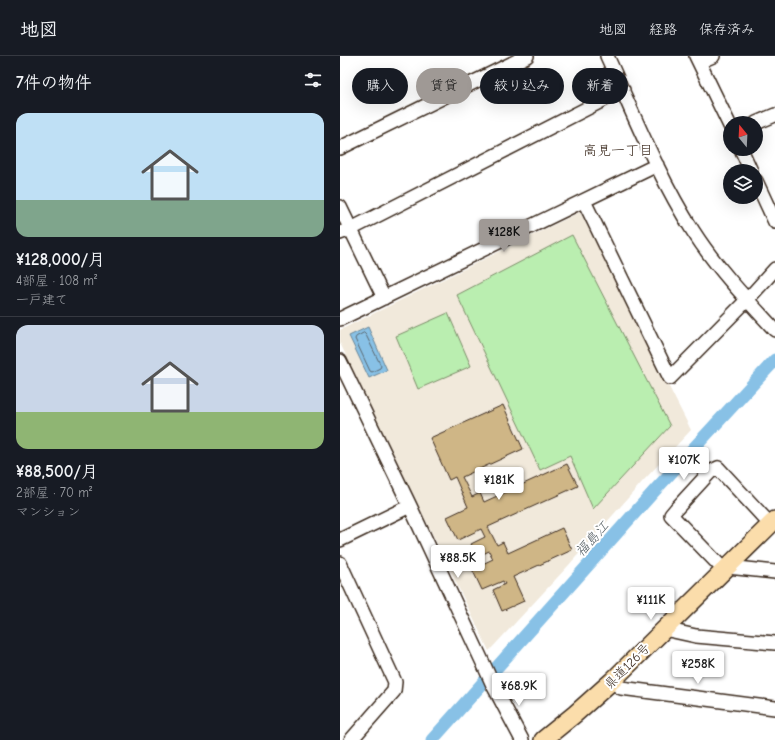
<!DOCTYPE html>
<html lang="ja">
<head>
<meta charset="utf-8">
<style>
  body { margin:0; font-family:"Comic Neue","Klee One",sans-serif; background:#242831; color:#f1f3f6; height:100vh; display:flex; flex-direction:column; font-size:15px; white-space:nowrap }
  * { box-sizing:border-box; margin:0 }
  p { font-size:13px; color:#9ea1a6 }
  .icon { flex:none; width:22px; height:22px; fill:none; stroke:currentColor; stroke-width:2; stroke-linecap:round; stroke-linejoin:round }
  .map { position:relative; flex:1; overflow:hidden }
  .panel { display:flex; flex-direction:column; background:#171b24; width:340px }
  .panel>* { flex:none }
  .banner { position:absolute; left:12px; top:12px; width:363px; height:36px; display:flex; gap:8px }
  .needle { width:26px; rotate:342deg }
  .fabs { position:absolute; left:383px; top:60px; display:grid; gap:8px }
  .fabs a { display:grid; place-items:center; width:40px; height:40px; border-radius:50%; background:#171b24; box-shadow:0 4px 16px #0002; font-size:20px }
  .price { position:absolute; translate:-50% -34px; padding:0 9px; border-radius:4px; background:#fff; color:#222; font-size:13px; line-height:26px; filter:drop-shadow(0 1px 2px #0008) }
  .price::after { content:''; position:absolute; left:50%; top:24px; width:12px; height:9px; margin-left:-6px; background:inherit; clip-path:polygon(0 0,100% 0,50% 100%) }
  .price.active { background:#9f9995; color:#111 }
  ul { padding:0; list-style:none }
  li { display:grid; align-content:center; gap:8px; height:212px; padding:0 16px }
  li+li { border-top:1px solid #363941 }
  li span { display:grid; place-items:center; height:124px; border-radius:12px; color:#555 }
  li>.icon { margin-inline-start:auto }
  span .icon { width:72px; height:72px; fill:#fffc; stroke-width:1 }
  li b { font-size:17px }
  h2 { display:flex; justify-content:space-between; align-items:center; height:48px; padding:0 16px; font-size:17px }
  .pill { padding:0 14px; border-radius:18px; background:#171b24; box-shadow:0 4px 16px #0002; font-size:14px; line-height:36px }
  .pill.active { background:#9f9995; color:#111 }
  header { display:flex; align-items:center; gap:24px; box-sizing:border-box; height:56px; padding:0 20px; background:#171b24; border-bottom:1px solid #363941 }
  header strong { font-size:19px }
  nav { display:flex; gap:22px; margin-inline-start:auto; font-size:14px }
  main { display:flex; flex:1; min-height:0 }
  .map>svg:first-child { display:block }
  .built { fill:#f1e9db }
  .green { fill:#baeeb0; stroke:#7a8c67 }
  .water { fill:#88c1e6; stroke:#698596 }
  .lines { fill:none; stroke-linecap:round; stroke-linejoin:round }
  .shore { stroke:#5a666e; stroke-width:1 }
  .canal { stroke:#88c1e6; stroke-width:13 }
  .building { fill:#cfb686; stroke:#3b2a1e }
  .minor-casing { stroke:#3b2a1e; stroke-width:16 }
  .major-casing { stroke:#3b2a1e; stroke-width:20 }
  .minor { stroke:#fff; stroke-width:13 }
  .major { stroke:#fbddab; stroke-width:17 }
  .labels { text-anchor:middle; dominant-baseline:central; stroke-width:4; stroke-linejoin:round; paint-order:stroke }
  .street-label { font-size:13px; fill:#3b2a1e; stroke:#fff }
  .neighbourhood-label { font-size:14px; fill:#3b2a1e; stroke:#fff }
  .water-label { font-size:14px; font-style:italic; fill:#565f64; stroke:#fff }
</style>
</head>
<body>
<header>
<strong>地図</strong>
<nav><a>地図</a><a>経路</a><a>保存済み</a></nav>
</header>
<main>
<section class="panel">
<h2>7件の物件<svg class="icon" aria-label="filters" viewBox="0 0 24 24"><path d="M4 7h16M4 17h16"/><circle cx="9" cy="7" r="2"/><circle cx="15" cy="17" r="2"/></svg></h2>
<ul>
<li><span style="background:linear-gradient(#bfe0f5 70%,#7fa58c 0)"><svg class="icon" aria-label="home" viewBox="0 0 24 24"><path d="M3 11l9-7 9 7M6 9v11h12V9"/></svg></span><div><b>¥128,000/月</b><p>4部屋 · 108 m²</p><p>一戸建て</p></div></li>
<li><span style="background:linear-gradient(#c9d6e8 70%,#8fb573 0)"><svg class="icon" aria-label="home" viewBox="0 0 24 24"><path d="M3 11l9-7 9 7M6 9v11h12V9"/></svg></span><div><b>¥88,500/月</b><p>2部屋 · 70 m²</p><p>マンション</p></div></li>
</ul>
</section>
<div class="map">
<svg width="435" height="684" viewBox="0 0 435 684">
  <rect width="100%" height="100%" fill="#fff"/>
  <filter id="ink" filterUnits="userSpaceOnUse"><feTurbulence type="fractalNoise" baseFrequency=".025" numOctaves="2"/><feDisplacementMap in="SourceGraphic" scale="8" xChannelSelector="R" yChannelSelector="G"/><feConvolveMatrix kernelMatrix="1 2 1 2 8 2 1 2 1" color-interpolation-filters="sRGB"/></filter>
  <g filter="url(#ink)">
    <path class="built" d="M240,156L351,374L303,425L228,510L149,595L0,287V274Z"/>
    <path class="green" d="M232,179L330,370L253,453L230,400L200,414L117,239Z
      M108,257L131,310L78,333L56,280Z"/>
    <path class="water" d="M28,271L47,314L29,322L9,280Z"/>
    <g class="lines">
      <path class="shore" d="M24,277L26,279L41,310L40,312L32,316L30,315L15,283L16,281Z"/>
      <path class="canal" d="M92,684L317,432L435,304"/>
    </g>
    <path class="building" d="M163,349L183,393L122,421L132,441L140,437L144,446L227,408L238,430L148,471L157,489L163,486L168,497L222,472L232,494L173,521L184,545L162,555L153,534L165,528L163,525L142,534L132,513L153,503L149,495L137,501L131,488L145,481L141,473L118,484L107,461L128,451L115,421L109,424L90,382Z"/>
    <g class="lines">
      <g class="minor-casing">
        <path id="minor" d="M267,0C294,59 318,120 353,175C376,211 406,243 435,274
          M356,0L390,70
          M359,6L373,0
          M416,67L435,59
          M0,92L187,0
          M401,93L411,115
          M416,125L435,166
          M244,145L330,322L407,244L435,213
          M0,151L44,242
          M0,177L11,173L283,34
          M0,263L317,109
          M0,305L70,450L143,607L153,629L182,684
          M0,484L70,450
          M0,507L55,626L54,635L11,684
          M388,511L435,516
          M384,514L331,459L336,453L370,416L378,412L430,468
          M324,573L356,580L435,587
          M272,625L281,632L435,652"/>
      </g>
      <g class="major-casing">
        <path id="major" d="M203,684L235,658L272,625L435,464"/>
      </g>
      <use href="#minor" class="minor"/>
      <use href="#major" class="major"/>
    </g>
  </g>
  <g class="labels">
    <g class="street-label">
      <text transform="translate(287 610) rotate(-45)">県道126号</text>
    </g>
    <g class="neighbourhood-label">
      <text x="278" y="94">高見一丁目</text>
    </g>
    <g class="water-label">
      <text transform="translate(252 483) rotate(-48)">福島江</text>
    </g>
  </g>
</svg>
<div class="fabs">
<a><svg class="needle" viewBox="-14 -14 28 28"><path d="M0-13l5 13h-10z" fill="#e53935"/><path d="M0 13l5-13h-10z" fill="#9ea1a6"/></svg></a>
<a><svg class="icon" aria-label="layers" viewBox="0 0 24 24"><path d="M12 4l9 5-9 5-9-5zM3 14l9 5 9-5"/></svg></a>
</div>
<b class="price active" style="left:164px;top:197px">¥128K</b>
<b class="price" style="left:344px;top:425px">¥107K</b>
<b class="price" style="left:159px;top:445px">¥181K</b>
<b class="price" style="left:118px;top:523px">¥88.5K</b>
<b class="price" style="left:311px;top:565px">¥111K</b>
<b class="price" style="left:358px;top:629px">¥258K</b>
<b class="price" style="left:179px;top:651px">¥68.9K</b>
<div class="banner">
<a class="pill">購入</a>
<a class="pill active">賃貸</a>
<a class="pill">絞り込み</a>
<a class="pill">新着</a>
</div>
</div>
</main>
</body>
</html>
